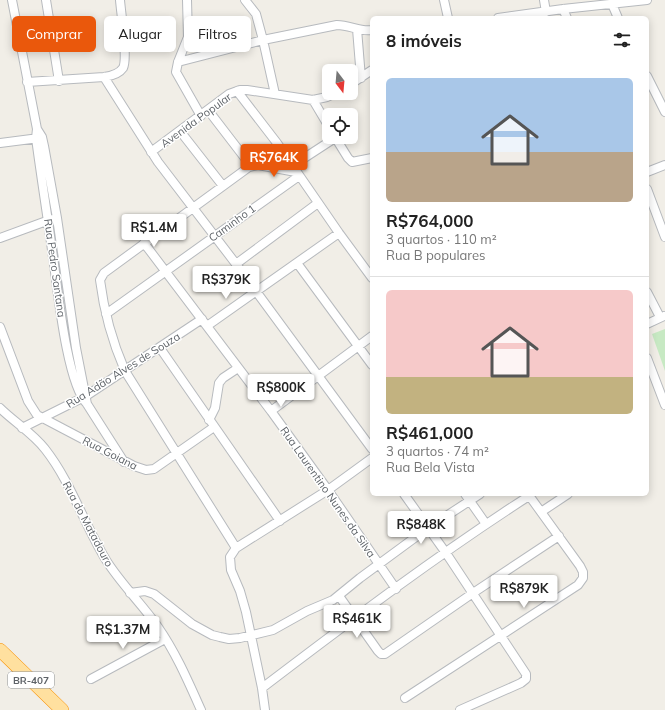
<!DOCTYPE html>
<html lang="pt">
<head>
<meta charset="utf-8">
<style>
  body { margin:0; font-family:Mulish,sans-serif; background:#f6f6f6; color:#222; height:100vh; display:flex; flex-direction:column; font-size:15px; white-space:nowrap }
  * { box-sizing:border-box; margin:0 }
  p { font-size:13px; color:#767676 }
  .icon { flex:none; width:22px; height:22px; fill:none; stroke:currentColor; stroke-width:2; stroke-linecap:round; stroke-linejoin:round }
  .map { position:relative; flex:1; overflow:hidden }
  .side { position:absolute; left:370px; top:16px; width:279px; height:480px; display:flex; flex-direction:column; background:#fff; border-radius:6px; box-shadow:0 2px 10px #0003 }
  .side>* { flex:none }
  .top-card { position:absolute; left:12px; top:16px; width:298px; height:36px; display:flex; gap:8px }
  .needle { width:26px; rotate:164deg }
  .fabs { position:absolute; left:322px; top:64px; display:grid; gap:8px }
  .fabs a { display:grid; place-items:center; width:36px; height:36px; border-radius:6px; background:#fff; box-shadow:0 2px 10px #0003; font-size:20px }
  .price { position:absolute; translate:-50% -34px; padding:0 9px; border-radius:4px; background:#fff; color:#222; font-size:13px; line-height:26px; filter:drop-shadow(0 1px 2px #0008) }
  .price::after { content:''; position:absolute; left:50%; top:24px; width:12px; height:9px; margin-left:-6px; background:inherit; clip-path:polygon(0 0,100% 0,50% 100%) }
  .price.current { background:#ea580c; color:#fff }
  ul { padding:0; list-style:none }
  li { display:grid; align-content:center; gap:8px; height:212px; padding:0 16px }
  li+li { border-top:1px solid #e0e0e0 }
  li span { display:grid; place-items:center; height:124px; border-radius:6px; color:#555 }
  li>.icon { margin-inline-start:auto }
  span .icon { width:72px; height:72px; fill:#fffc; stroke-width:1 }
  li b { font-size:17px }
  h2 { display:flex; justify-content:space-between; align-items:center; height:48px; padding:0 16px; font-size:17px }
  .pill { padding:0 14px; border-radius:6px; background:#fff; box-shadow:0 2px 10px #0003; font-size:14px; line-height:36px }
  .pill.current { background:#ea580c; color:#fff }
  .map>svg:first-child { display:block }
  .green { fill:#c7e9c3 }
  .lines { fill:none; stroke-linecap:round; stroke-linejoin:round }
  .minor-casing { stroke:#b7babe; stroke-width:10 }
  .trunk-casing { stroke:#f88f00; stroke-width:14 }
  .minor { stroke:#fff; stroke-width:8 }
  .trunk { stroke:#ffe09f; stroke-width:13 }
  .labels { text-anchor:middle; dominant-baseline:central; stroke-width:3; stroke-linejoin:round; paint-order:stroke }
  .shield { fill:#fff; stroke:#8e9295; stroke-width:1 }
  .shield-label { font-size:10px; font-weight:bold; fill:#5e6368 }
  .street-label { font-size:11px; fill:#5e6368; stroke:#fff }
</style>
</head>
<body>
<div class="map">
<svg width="665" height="710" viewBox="0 0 665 710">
  <rect width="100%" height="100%" fill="#f1eee7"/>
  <path class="green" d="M665,329V371L652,334Z"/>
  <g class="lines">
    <g class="minor-casing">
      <path id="minor" d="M12,0L37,129L42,137L44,146L57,218L76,348L87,404
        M46,0L59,81
        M187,0L188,37L178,62L176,72L201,116
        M444,0L448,18
        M544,0L546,12
        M612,4L618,18
        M563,9L567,18
        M498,18L563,9L647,0
        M357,29L361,78
        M178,62L263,40L256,14L245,0
        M647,76L665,112
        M104,77L158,162L236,264L372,449
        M27,82L104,77C111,76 119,74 123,68C128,59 121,13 120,0
        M351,84L372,70
        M237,91L277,143L339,233L372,278
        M275,94L263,40L337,25C350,25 360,32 372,30
        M313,100L329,127
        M208,110L251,166
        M37,129L36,138C41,176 47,213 52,250C57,282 66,383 87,404L124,462
        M180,131L223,186
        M335,137L348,158L352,162L372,158
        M0,143L39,138
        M151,152L229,94L240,90H247L313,100L327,97L336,93
        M292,166L335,138
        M647,172L665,165
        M647,189L665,237
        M0,238L52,219
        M144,243L271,411L328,490L396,589
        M297,263L372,365
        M236,264L318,203
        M647,292L660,317
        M106,314L299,176
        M647,324L664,316
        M207,326L339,233
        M0,327L28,401L37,415L134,466L146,470L154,469L214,427
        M160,348L280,521
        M647,358L665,405
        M0,408C14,422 33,433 45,449C71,482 84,524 106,560C121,584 142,604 158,627C176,653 188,681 201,710
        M271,411L372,336
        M209,420L215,408L219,383L223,378L238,368
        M22,428L86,396L202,319
        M404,494L446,553L526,674V679L521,683L460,710
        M465,494L486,524
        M541,512L568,494
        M236,548L125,371C112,341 104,312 100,280L104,273L249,167L258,165L296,172
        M130,593L145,591L154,594L192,624L212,635L220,637L229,639L240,638L273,630L307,611L333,600L360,578L428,528L480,494
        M339,596L378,651L381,654H385L473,593L559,536
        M91,679L165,639
        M262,688C349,622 437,555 529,496
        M405,698L578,585L583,578V572L580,566L528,494
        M265,710L262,688L246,612L240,591L231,570L230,557L236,548L328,490L372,458"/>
    </g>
    <g class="trunk-casing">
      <path id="trunk" d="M0,650L62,710"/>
    </g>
    <use href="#minor" class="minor"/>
    <use href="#trunk" class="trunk"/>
  </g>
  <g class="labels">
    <rect class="shield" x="8" y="672" width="46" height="16" rx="3"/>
    <g class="shield-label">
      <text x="31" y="680">BR-407</text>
    </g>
    <g class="street-label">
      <text transform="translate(196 120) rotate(-36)">Avenida Popular</text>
      <text transform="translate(232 223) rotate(-36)">Caminho 1</text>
      <text transform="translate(55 268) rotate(82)">Rua Pedro Santana</text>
      <text transform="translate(123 370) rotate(-32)">Rua Adão Alves de Souza</text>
      <text transform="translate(110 453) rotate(27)">Rua Goiana</text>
      <text transform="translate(328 492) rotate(55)">Rua Laurentino Nunes da Silva</text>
      <text transform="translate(88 524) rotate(62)">Rua do Matadouro</text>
    </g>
  </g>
</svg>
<div class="fabs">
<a><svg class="needle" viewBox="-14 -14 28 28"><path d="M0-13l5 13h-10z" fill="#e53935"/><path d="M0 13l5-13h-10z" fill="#767676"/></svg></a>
<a><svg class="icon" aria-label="locate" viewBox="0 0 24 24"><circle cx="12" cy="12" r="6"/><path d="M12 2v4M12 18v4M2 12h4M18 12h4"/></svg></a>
</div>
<b class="price current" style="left:274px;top:178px">R$764K</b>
<b class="price" style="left:154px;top:248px">R$1.4M</b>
<b class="price" style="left:226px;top:300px">R$379K</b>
<b class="price" style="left:281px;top:408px">R$800K</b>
<b class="price" style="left:421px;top:545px">R$848K</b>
<b class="price" style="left:524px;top:609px">R$879K</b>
<b class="price" style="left:357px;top:639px">R$461K</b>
<b class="price" style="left:123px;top:650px">R$1.37M</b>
<div class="top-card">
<a class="pill current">Comprar</a>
<a class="pill">Alugar</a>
<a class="pill">Filtros</a>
</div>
<section class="side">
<h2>8 imóveis<svg class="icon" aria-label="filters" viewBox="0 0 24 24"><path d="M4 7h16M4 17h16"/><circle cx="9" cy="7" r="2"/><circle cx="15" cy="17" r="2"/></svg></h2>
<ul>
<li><span style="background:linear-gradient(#a9c7e8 60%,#b9a48a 0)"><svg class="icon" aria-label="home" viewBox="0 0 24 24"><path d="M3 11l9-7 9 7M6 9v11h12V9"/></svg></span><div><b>R$764,000</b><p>3 quartos · 110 m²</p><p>Rua B populares</p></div></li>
<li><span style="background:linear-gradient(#f6c9c9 70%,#c2b280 0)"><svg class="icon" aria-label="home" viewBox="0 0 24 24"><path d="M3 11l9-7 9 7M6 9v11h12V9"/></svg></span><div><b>R$461,000</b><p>3 quartos · 74 m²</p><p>Rua Bela Vista</p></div></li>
</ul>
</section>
</div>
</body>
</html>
